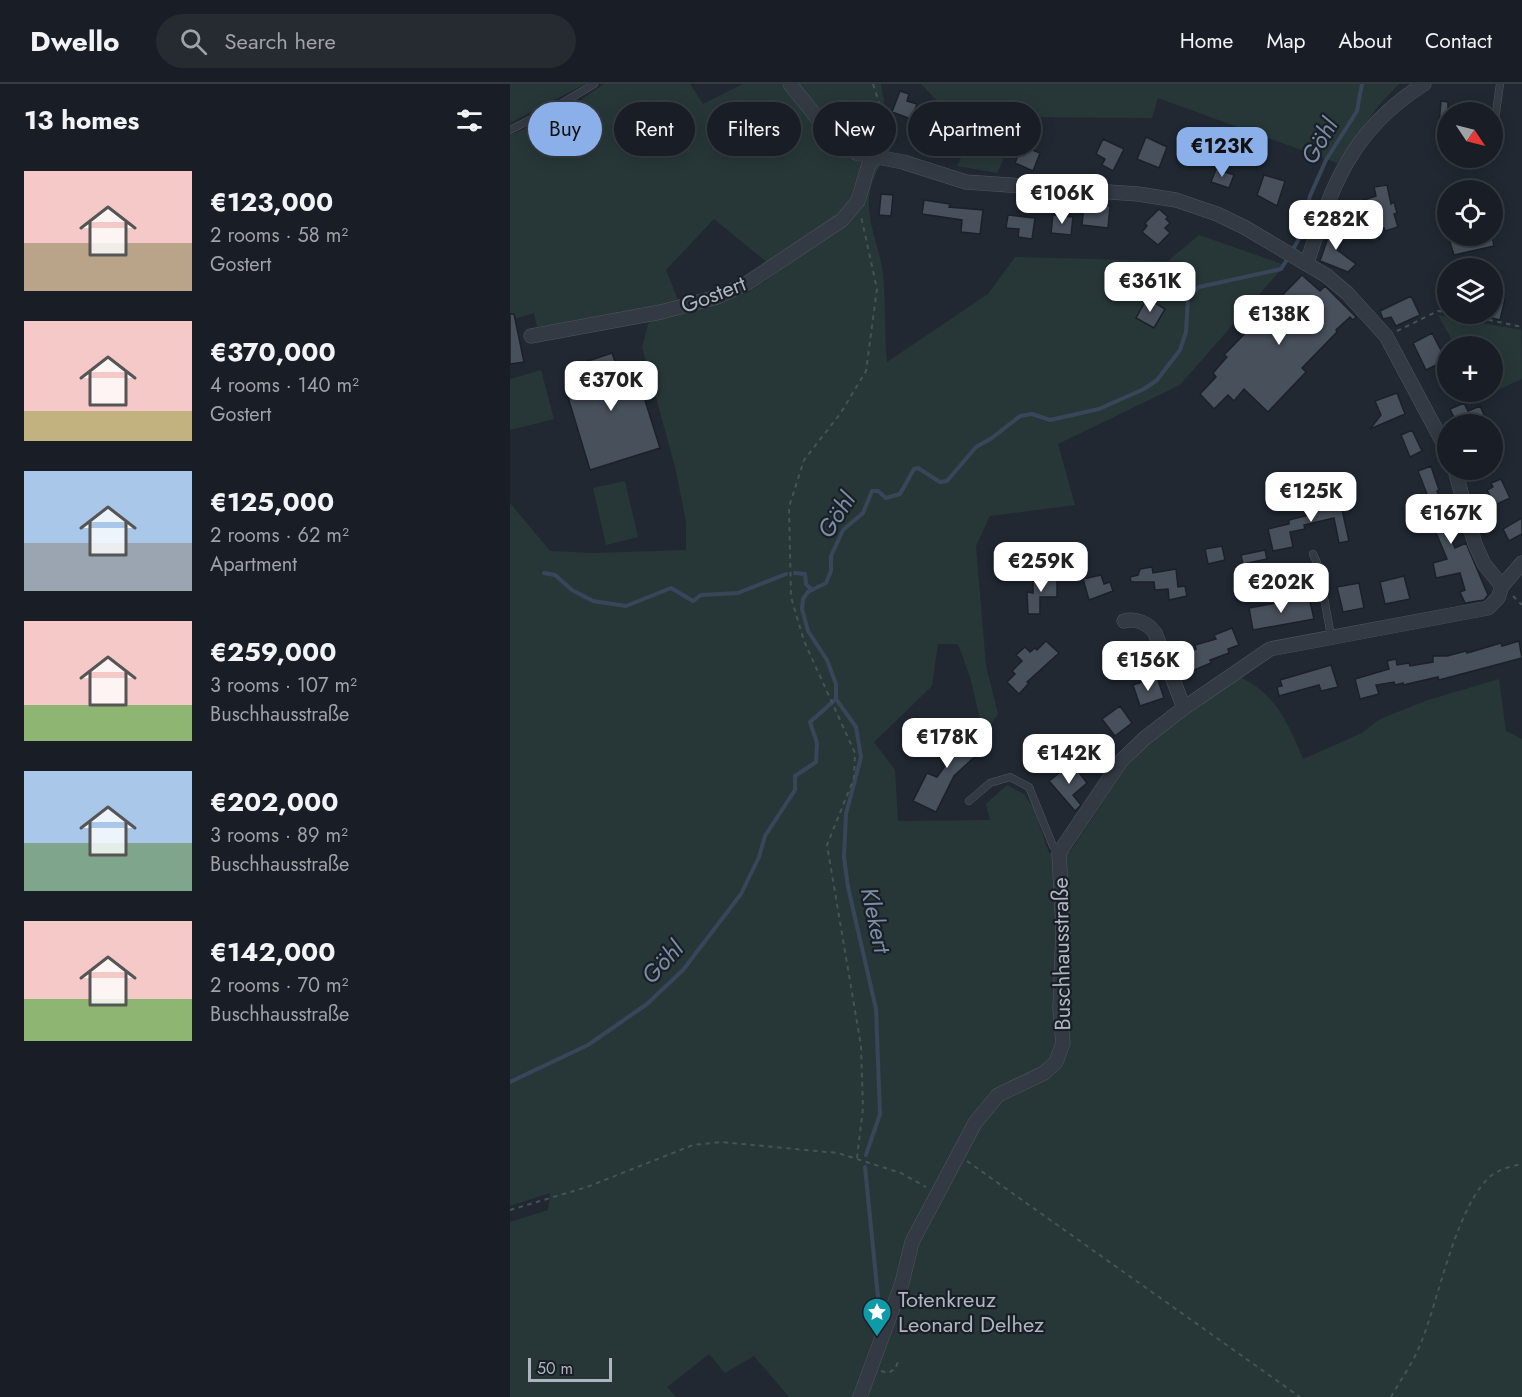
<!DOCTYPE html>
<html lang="en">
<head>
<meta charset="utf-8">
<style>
  body { margin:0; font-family:Jost,sans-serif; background:#262b32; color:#f1f3f6; height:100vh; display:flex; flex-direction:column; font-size:22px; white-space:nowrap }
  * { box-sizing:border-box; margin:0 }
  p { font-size:20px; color:#9fa2a7 }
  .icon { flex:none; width:33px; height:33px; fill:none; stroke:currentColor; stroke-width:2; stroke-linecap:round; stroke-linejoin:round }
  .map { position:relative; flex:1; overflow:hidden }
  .side { display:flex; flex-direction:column; background:#191e26; width:510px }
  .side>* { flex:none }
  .guide { position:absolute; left:18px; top:18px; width:570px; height:54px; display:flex; gap:12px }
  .needle { width:39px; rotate:125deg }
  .buttons { position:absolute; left:927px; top:18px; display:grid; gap:12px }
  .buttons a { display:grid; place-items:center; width:66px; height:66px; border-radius:50%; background:#191e26; box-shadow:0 3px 15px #0003,0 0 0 2px #373c43; font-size:30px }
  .scale { position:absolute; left:18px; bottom:15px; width:84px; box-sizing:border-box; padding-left:6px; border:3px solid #aeb5c0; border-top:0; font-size:16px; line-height:21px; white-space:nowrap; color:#aeb5c0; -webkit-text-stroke:4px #1a1f27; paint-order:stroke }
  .price { position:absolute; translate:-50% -51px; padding:0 14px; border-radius:12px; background:#fff; color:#222; font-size:20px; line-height:39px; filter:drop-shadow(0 2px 3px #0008) }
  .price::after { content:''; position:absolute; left:50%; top:36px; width:18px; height:14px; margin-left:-9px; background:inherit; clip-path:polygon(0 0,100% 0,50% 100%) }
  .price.active { background:#8bafe8; color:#111 }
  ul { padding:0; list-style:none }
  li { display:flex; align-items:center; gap:18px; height:150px; padding:0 24px }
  li span { display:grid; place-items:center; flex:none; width:168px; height:120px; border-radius:0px; color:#555 }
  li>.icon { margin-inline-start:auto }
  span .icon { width:72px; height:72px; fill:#fffc; stroke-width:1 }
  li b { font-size:26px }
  h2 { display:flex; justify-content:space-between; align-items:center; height:72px; padding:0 24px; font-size:26px }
  .pill { padding:0 21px; border-radius:27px; background:#191e26; box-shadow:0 3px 15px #0003,0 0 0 2px #373c43; font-size:21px; line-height:54px }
  .pill.active { background:#8bafe8; color:#111 }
  header { display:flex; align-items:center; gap:36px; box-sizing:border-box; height:84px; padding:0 30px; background:#191e26; border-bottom:2px solid #373c43 }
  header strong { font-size:28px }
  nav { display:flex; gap:33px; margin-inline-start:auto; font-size:21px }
  .search { width:420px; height:54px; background:#262b32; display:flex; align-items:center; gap:15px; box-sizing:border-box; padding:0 21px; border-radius:33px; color:#9fa2a7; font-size:22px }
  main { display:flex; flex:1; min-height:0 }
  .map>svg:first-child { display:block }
  .green { fill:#273737 }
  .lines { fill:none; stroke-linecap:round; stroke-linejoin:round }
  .stream { stroke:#39465a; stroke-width:4 }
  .building { fill:#48505b; stroke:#1c2129; stroke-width:1.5 }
  .lane-casing { stroke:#4f555e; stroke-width:8 }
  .street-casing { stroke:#4f555e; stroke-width:15 }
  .path { stroke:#445355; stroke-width:2; stroke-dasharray:4.5 4.5; stroke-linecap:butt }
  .lane { stroke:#343a43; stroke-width:7 }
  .street { stroke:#343a43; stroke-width:14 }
  .labels { text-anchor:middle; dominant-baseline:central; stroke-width:4.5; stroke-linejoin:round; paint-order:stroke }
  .street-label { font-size:22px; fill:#aeb5c0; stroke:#1a1f27 }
  .poi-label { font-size:22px; fill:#aeb5c0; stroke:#1a1f27; text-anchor:start }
  .water-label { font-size:24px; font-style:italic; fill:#7a8da5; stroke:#1a1f27 }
</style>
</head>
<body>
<header>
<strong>Dwello</strong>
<div class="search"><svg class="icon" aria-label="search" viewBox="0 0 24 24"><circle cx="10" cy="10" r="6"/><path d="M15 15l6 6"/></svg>Search here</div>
<nav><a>Home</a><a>Map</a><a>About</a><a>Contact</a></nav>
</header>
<main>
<section class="side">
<h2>13 homes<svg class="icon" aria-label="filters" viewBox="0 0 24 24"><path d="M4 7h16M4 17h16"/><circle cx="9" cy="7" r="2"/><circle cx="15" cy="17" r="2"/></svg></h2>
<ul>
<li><span style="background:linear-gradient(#f6c9c9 60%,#b9a48a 0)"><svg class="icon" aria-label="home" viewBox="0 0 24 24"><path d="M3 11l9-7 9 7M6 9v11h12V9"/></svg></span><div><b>€123,000</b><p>2 rooms · 58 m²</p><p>Gostert</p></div></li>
<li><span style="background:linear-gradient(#f6c9c9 75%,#c2b280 0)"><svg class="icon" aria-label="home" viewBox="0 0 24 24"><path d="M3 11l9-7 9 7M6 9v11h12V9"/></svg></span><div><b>€370,000</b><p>4 rooms · 140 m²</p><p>Gostert</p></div></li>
<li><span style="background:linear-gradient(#a9c7e8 60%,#9aa5b1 0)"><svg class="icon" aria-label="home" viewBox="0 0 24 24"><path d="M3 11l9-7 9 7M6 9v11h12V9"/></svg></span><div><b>€125,000</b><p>2 rooms · 62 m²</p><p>Apartment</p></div></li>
<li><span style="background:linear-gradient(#f6c9c9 70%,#8fb573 0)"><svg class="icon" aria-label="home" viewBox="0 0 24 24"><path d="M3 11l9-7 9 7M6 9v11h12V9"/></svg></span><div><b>€259,000</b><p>3 rooms · 107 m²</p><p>Buschhausstraße</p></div></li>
<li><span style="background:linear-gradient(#a9c7e8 60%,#7fa58c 0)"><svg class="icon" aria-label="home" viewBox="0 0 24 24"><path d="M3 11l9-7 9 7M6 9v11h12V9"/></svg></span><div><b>€202,000</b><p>3 rooms · 89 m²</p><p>Buschhausstraße</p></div></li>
<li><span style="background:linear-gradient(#f6c9c9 65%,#8fb573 0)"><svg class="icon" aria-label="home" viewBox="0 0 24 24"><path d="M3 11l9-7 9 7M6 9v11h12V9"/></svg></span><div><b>€142,000</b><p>2 rooms · 70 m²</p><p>Buschhausstraße</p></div></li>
</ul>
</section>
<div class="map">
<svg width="1012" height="1313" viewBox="0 0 1012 1313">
  <rect width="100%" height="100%" fill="#212832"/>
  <path class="green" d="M0,0H75L0,39Z
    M94,0H180L193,20L233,0H371L381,59L378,74C371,78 369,84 365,92C349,126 369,156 373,190C376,219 374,249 377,278L478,210L505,173L658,177L689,151L775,181L670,301L548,360L565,421L480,432L466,462L476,582L488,630L474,651L460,593L448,560H428L422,602L364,658L385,686L388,737L480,736L476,720L497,701L514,710L524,725L539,769L560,768L616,683L641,658L730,593C765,609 779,640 793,675L852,649L870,635L918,616L989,595L996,647L1012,655V1313H279L244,1272L215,1289L199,1270L157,1303L166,1313H0V1138L38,1126L40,1109L0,1122V419L40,467L83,469L176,466V437L165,383L132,263L139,237L191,224L239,208L329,145L259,180L204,135L156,186L169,218L27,243L24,229L0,236V51L55,27Z
    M411,0H889L869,21L827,79L648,14L642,34L513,33L487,89L447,82L464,47L429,19Z
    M928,231L1011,246L1012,295L972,313L969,308H982V262H945Z
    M31,286L44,335L0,346V295Z
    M115,397L128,453L96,461L83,404Z"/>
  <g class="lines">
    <path class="stream" d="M782,167L790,153L800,112L816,76L847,27L852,0
      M34,489L45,491L62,506L83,517L116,522L161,504L183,517L191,511L228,509L276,490
      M285,489L295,490L296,500L302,506
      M326,615L346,643L351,673L336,730L334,773L338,803L366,925L370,1030L356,1071
      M0,998L78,961L137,920L173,886L231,810L249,773L255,752L285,706V692L306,678L307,659L300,638L326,615V600L317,576L298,547L292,525L293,515L298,508L316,499L321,487V472L333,446L353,429L362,407H368L376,414L390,410L404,385L408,384L430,398L437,397L466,363L482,354L510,332L522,330L540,336L589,325L634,305L647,296L670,266L676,248L678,214L689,203L771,185L778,174
      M355,1083L369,1223"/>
  </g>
  <path class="building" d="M390,7L399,10L397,17L407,20L401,35L382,28Z
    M931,17L938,18V52L928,51Z
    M413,38L443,49L437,64L408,53Z
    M636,53L657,63L649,84L627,75Z
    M593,55L614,65L603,87L592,81L595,75L586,70Z
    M512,62L530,69L523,87L505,79Z
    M706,85L724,91L719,104L701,98Z
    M754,91L775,97L767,122L747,111Z
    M877,101L881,120L884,118L887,129L884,130L888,143L875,147L874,144L855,150L845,119L866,112L864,103Z
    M371,110L383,111L381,132L369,131Z
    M414,116L440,120L439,123L473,126L470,150L451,148L452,136L412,130Z
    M574,119L600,122L598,144L572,141Z
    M649,125L658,133L656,135L660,139L655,144L660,149L648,161L632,148L637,142L635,139Z
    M498,131L525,134L522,155L508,153L509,145L496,144Z
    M543,131L563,133L561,151L541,149Z
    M823,139L834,143L826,165L846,180L838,188L810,177Z
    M938,152H982L984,162L944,171Z
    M792,191L810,207L815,202L846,233L843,236L840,233L826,246L827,248L792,284L796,288L758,328L734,305L724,317L718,311L704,325L690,310L706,293L703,289L717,273L714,271Z
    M901,212L910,231L886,242L881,233L873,235L870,227Z
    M982,212L995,215L990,236L982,234Z
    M637,214L655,225L644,244L626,234Z
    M0,230H4L14,278L0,280Z
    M922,249L936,276L916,286L903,259Z
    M102,269L107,283L123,278L150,364L80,386L54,300L70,295L66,281Z
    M887,309L895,330L860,345L871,331L865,317Z
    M954,319L958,327L970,322L975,333L963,339L962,336L947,340L940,325Z
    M902,346L912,367L900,373L891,351Z
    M921,382L929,406L927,407L943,443L937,445L945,464L956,459L978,511L974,516L955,519L950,508L955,506L950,489L926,494L923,479L937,475L914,420L920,418L908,387Z
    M991,395L1000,414L985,421L977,406L983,403L981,399Z
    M829,412L839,457L829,459L824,434L794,441L795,445L780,448L783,463L763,467L758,445L779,440V436L803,430L800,418Z
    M1012,434V450L999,457L993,445Z
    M712,462L715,476L698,480L695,465Z
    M755,466L757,475L733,480L731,471Z
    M642,483L643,489L666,485L668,503L675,502L677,512L659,516L658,505L645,506L644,498H621L620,493L628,491L630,485Z
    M591,491L594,500L600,498L603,507L579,516L573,495Z
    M530,492L547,495V513H530V530H518L517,508L523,509V496H530Z
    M894,492L900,515L875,520L870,498Z
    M849,499L854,524L833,528L827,503Z
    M799,513L804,535L743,546L739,524Z
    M722,544L729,561L718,565L719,569L700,576L701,579L677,589L670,572L686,565L685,561L706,555L704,551Z
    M536,557L549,569L517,598L519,599L509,610L497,598L505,590L502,587L512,577L506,571L515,563L520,568L525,564L527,566Z
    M1009,557L1012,574L929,596L928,593L893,601V599L885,601L884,598L866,601L869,610L850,615L845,595L879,585L877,577L886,575L887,581L899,579L900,582L923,578V572H937L956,567L957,569L991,559L992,562Z
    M821,581L828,603L811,607L809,601L769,612L767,603L772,602L770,596Z
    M647,593L654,614L630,622L623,601Z
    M610,622L622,639L605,652L592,635Z
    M454,642L462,652L459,654L471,667L444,692L426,728L403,717L417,689L427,693L438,678L427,666Z
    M562,679L577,699L563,711L571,721L565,727L539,697Z"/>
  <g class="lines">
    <g class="lane-casing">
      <path id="lane" d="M0,46L51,20L84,0
        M982,57L990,0
        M803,470L808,481L821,552
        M459,717L480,699L500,693L519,703L543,762L549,769"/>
    </g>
    <g class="street-casing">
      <path id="street" d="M280,0L309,36L346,69L393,78L456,98L628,110L666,116L707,130L734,143L817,192L837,209L876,252L938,368
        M797,179C822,101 841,46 914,0
        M21,252L151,228L207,213L236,200L332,136L348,117L358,83L365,72
        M945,386L965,460L974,480L992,502
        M614,537C626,534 638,539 645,549L674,624
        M350,1313L392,1199L402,1158L465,1039L488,1011L534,989L546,978L553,959L550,924L553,845L549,769L611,677L635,654L674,624L760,565L978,524L988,514L992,502L1012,479"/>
    </g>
    <path class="path" d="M363,0L375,37L372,63
      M952,230L1012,243
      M887,247L928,227L938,228
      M1003,512L1012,521
      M347,1074L353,1024L351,962L317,761L344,694L345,669L294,557L281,513L279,423L294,376L330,330L356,287L367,205L351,132
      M457,1077L790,1313
      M0,1126L77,1103L183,1061L211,1058L328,1069L391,1089L416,1103
      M371,1287L378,1289L385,1285L388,1278
      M881,1313C891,1295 905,1276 912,1256C929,1214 947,1119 982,1091C990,1085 1002,1082 1012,1080"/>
    <use href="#lane" class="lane"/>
    <use href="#street" class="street"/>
  </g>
  <defs>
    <g id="sight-pin" transform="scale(1.5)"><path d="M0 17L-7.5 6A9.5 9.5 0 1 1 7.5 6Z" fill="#0f9aa8" stroke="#1a1f27"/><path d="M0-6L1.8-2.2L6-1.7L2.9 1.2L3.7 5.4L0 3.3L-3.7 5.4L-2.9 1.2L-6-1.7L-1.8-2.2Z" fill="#fff"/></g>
  </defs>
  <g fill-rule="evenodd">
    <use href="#sight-pin" x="367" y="1228"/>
  </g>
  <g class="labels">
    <g class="street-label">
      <text transform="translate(203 210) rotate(-21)">Gostert</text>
      <text transform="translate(551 870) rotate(-91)">Buschhausstraße</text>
    </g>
    <g class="poi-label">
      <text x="388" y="1215">Totenkreuz<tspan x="388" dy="25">Leonard Delhez</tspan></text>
    </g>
    <g class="water-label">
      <text transform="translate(809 57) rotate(-60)">Göhl</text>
      <text transform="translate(326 431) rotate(-57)">Göhl</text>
      <text transform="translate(366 836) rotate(78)">Klekert</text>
      <text transform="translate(152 878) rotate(-47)">Göhl</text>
    </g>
  </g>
</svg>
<div class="buttons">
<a><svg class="needle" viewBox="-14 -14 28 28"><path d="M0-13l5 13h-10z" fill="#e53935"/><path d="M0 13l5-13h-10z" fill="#9fa2a7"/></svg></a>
<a><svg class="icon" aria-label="locate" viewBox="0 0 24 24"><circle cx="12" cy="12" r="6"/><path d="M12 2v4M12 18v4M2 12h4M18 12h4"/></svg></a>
<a><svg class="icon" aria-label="layers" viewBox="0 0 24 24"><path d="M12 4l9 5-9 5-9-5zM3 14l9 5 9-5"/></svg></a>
<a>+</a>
<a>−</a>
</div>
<div class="scale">50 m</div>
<b class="price active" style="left:712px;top:94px">€123K</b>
<b class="price" style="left:552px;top:141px">€106K</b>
<b class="price" style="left:826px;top:167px">€282K</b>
<b class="price" style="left:640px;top:229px">€361K</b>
<b class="price" style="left:769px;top:262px">€138K</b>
<b class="price" style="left:101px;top:328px">€370K</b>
<b class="price" style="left:801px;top:439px">€125K</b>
<b class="price" style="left:941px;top:461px">€167K</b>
<b class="price" style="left:531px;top:509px">€259K</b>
<b class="price" style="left:771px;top:530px">€202K</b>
<b class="price" style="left:638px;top:608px">€156K</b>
<b class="price" style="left:437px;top:685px">€178K</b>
<b class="price" style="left:559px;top:701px">€142K</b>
<div class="guide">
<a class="pill active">Buy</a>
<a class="pill">Rent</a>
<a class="pill">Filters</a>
<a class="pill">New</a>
<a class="pill">Apartment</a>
</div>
</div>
</main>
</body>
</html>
